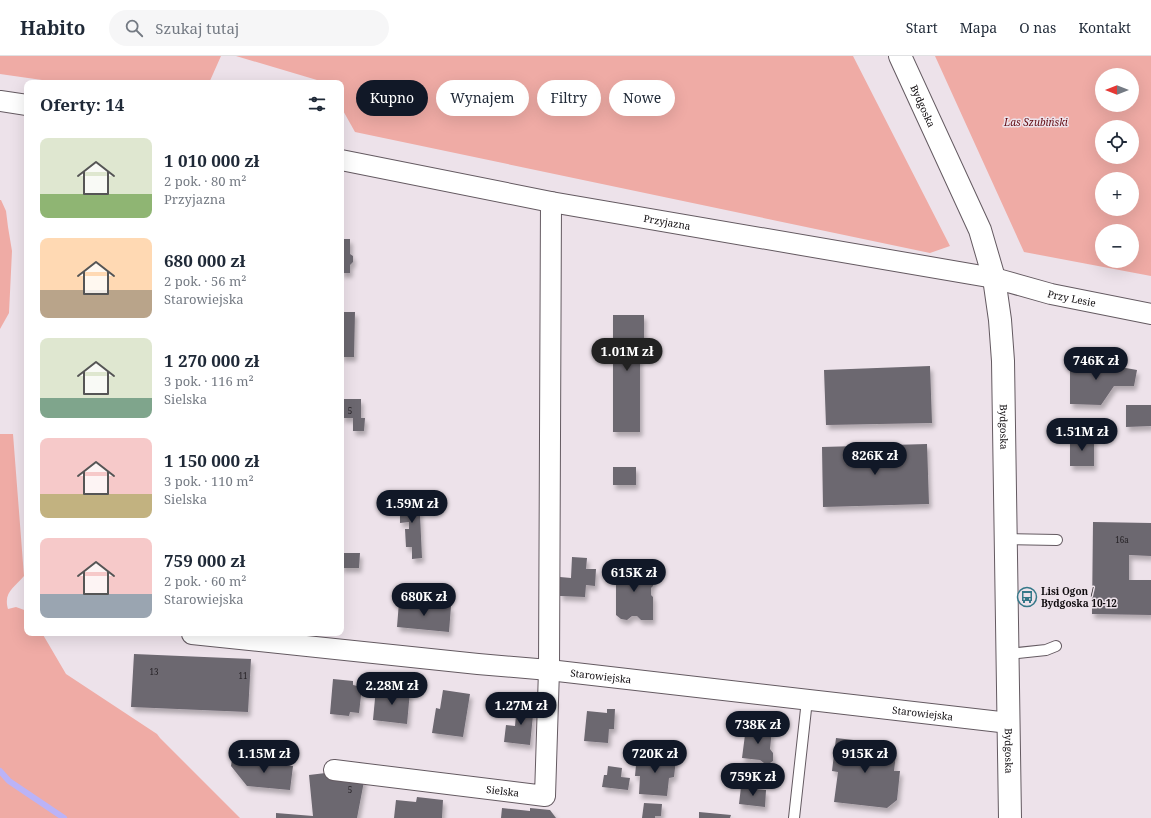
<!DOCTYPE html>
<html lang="pl">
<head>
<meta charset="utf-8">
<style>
  body { margin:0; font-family:"Noto Serif",serif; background:#f6f6f7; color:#1f2937; height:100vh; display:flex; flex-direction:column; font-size:15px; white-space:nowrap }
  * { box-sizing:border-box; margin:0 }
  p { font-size:13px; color:#747a83 }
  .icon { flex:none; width:22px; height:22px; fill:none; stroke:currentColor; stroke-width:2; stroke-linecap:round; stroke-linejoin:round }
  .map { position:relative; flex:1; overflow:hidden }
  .drawer { position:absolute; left:24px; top:24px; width:320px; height:556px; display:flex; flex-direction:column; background:#fff; border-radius:8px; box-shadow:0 4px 16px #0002 }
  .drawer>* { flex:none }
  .top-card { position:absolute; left:356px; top:24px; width:380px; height:36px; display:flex; gap:8px }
  .needle { width:26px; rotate:270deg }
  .tools { position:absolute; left:1095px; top:12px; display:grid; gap:8px }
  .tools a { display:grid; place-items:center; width:44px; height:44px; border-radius:50%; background:#fff; box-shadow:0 4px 16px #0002; font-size:20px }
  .price { position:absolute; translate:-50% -34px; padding:0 9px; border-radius:14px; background:#111827; color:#fff; font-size:13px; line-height:26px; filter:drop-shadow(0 1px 2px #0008) }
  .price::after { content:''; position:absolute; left:50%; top:24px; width:12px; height:9px; margin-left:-6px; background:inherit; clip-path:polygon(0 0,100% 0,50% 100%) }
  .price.active { background:#222; color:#fff }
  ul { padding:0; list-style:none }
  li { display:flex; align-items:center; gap:12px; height:100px; padding:0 16px }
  li span { display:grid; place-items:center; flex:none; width:112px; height:80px; border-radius:8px; color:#555 }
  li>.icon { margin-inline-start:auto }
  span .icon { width:48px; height:48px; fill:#fffc; stroke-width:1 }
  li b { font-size:17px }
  h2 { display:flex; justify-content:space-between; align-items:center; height:48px; padding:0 16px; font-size:17px }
  .pill { padding:0 14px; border-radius:18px; background:#fff; box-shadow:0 4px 16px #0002; font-size:14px; line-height:36px }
  .pill.active { background:#111827; color:#fff }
  header { display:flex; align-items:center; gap:24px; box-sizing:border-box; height:56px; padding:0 20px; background:#fff; border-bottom:1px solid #e0e1e3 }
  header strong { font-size:19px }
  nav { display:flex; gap:22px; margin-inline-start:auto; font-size:14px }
  .search { width:280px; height:36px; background:#f6f6f7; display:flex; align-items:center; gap:10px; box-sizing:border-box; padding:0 14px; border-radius:22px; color:#747a83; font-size:15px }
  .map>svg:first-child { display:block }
  .green { fill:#efaba5; fill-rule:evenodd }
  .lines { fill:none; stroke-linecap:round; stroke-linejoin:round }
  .stream { stroke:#bbb3f7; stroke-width:6 }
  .building { fill:#6c6770; filter:url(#shadow) }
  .service-casing { stroke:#645a61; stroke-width:12 }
  .minor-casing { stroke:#645a61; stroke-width:22 }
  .secondary-casing { stroke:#645a61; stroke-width:24 }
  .service { stroke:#fff; stroke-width:10 }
  .minor { stroke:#fff; stroke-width:20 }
  .secondary { stroke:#fff; stroke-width:22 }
  .labels { text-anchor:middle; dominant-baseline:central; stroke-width:3; stroke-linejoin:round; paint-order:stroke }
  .number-label { font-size:8px; fill:#262226 }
  .street-label { font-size:10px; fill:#0f0b0e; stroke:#ede2ea }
  .park-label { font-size:10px; font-style:italic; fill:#610910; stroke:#ede2ea }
  .poi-label { font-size:10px; font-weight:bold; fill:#0f0b0e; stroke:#ede2ea; text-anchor:start }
</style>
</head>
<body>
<header>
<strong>Habito</strong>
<div class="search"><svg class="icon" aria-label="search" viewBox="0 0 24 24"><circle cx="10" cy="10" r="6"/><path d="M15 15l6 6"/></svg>Szukaj tutaj</div>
<nav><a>Start</a><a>Mapa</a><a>O nas</a><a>Kontakt</a></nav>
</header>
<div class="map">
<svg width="1151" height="762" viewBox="0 0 1151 762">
  <defs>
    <filter id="shadow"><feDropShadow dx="2.5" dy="4.5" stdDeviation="2" flood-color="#0004"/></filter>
  </defs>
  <rect width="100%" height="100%" fill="#ede2ea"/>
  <path class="green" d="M0,0H221L209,27H63L0,18Z
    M236,0H853L950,190L930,197L355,76L341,51V27H327Z
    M935,0H1151V220L1024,196ZM1102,19H1132V49H1102ZM1102,71H1132V101H1102ZM1102,123H1132V153H1102ZM1102,175H1132V205H1102Z
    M0,144H1L6,155L8,171L12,195L9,257L0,273Z
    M0,378H13L24,520C15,531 3,536 8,553L16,551L27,555V577H42L66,618L157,678L160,682L240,762H0Z"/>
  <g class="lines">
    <path class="stream" d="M0,715L9,725L64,762"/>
  </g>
  <path class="building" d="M341,183H350V198L353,200V206L350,209V217H341Z
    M343,256H355L354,301H341V285H343Z
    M613,259H644V287H640V376H613Z
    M1070,302L1137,314L1134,330H1114L1101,349L1070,348Z
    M930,310L932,367L826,369L824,314Z
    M343,343H361V362H365L364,375H353V362H342Z
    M1126,349H1151V370L1126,371Z
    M1070,382H1094V410H1070Z
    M927,388L929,448L823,451L822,391Z
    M613,411H636V429H613Z
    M419,438L422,502L412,503V491H406L405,473H409V466L400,467V441H413V439Z
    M1093,466L1151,467V500L1129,499V524H1151V559L1092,558Z
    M341,497H360L359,512H341Z
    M572,501L587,502L586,513H596L595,530L586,529L585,541L560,540V521L571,522Z
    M616,507H627L630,510V514H653V530L651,532V539L653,541V564H641L637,560H632L627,564L621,563L616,559Z
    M399,546L451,550L449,576L397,571Z
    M134,598L251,603L248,656L131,651Z
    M333,623L353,625V629L362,631L359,657L350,656L349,660L330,658Z
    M376,632L410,635L407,668L373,664Z
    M443,634L470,638L463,681L432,677L436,652L440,653Z
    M517,648L534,649L530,689L504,686L506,669L515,670Z
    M607,653H615L614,673H609L608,687L584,685L587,655L607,657Z
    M746,671L772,673L770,693L773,697V705L770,707H764L760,704L742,702Z
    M836,682L888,688L896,698L894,715H900L897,744L887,752L834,746L838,716L832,715Z
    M643,697L663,699V702L676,703L674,721L669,722L667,740L639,738L640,720H635L636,709L642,710Z
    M232,703L267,708V707L293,710L290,734L247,730L231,710Z
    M608,710L622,712L621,721L630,722L628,734L602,731L604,719H607Z
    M334,716L365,720L357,762H276V757L313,760L309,719Z
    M749,729L756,730L755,733L766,734L765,751L739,748L741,731L749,732Z
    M417,741L443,744L442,762H394L396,744L416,746Z
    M644,747L662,748L661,760H655V762H642Z
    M502,752L530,755V752L550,754L556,762H501Z
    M699,756L731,759L730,762H699Z"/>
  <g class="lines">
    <g class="service-casing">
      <path id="service" d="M1005,483L1057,484
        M1008,598L1046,594L1056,590
        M794,762L807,644"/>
    </g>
    <g class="minor-casing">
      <g id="minor">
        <path d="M0,45L27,49"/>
        <path id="s1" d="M341,104L551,146L994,222L1051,238L1151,258"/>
        <path id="s2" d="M192,578L478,608L549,614L1009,667"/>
        <path id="s3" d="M334,714L545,740L549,614L551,146"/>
      </g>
    </g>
    <g class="secondary-casing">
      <g id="secondary">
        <path id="s4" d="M900,0L980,174L994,222L1000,264L1003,305L1010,762"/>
      </g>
    </g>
    <use href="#service" class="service"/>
    <use href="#minor" class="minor"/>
    <use href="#secondary" class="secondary"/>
  </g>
  <defs>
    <g id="bus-ring" transform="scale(1)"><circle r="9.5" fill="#ede2ea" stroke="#357889" stroke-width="1.5"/><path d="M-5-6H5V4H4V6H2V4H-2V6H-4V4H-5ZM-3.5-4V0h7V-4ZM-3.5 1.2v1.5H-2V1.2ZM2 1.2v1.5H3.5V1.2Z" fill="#357889"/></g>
  </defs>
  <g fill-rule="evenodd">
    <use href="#bus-ring" x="1027" y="541"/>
  </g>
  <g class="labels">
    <g class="number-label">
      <text x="350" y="354">5</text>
      <text x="1122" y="483">16a</text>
      <text x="154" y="615">13</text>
      <text x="243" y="619">11</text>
      <text x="350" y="733">5</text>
    </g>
    <g class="street-label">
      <text stroke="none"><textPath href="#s4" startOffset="55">Bydgoska</textPath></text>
      <text stroke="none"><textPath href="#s1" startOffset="332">Przyjazna</textPath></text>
      <text stroke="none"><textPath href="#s1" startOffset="744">Przy Lesie</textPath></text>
      <text stroke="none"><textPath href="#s4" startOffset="391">Bydgoska</textPath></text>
      <text stroke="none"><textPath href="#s2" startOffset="411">Starowiejska</textPath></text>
      <text stroke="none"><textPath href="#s2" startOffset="735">Starowiejska</textPath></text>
      <text stroke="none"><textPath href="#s4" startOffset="715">Bydgoska</textPath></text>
      <text stroke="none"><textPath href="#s3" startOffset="170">Sielska</textPath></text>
    </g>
    <g class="park-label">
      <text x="1036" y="66">Las Szubiński</text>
    </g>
    <g class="poi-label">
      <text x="1041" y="535">Lisi Ogon /<tspan x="1041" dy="12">Bydgoska 10-12</tspan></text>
    </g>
  </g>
</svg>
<div class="tools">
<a><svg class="needle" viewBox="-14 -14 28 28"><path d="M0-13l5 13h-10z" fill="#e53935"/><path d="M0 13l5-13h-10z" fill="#747a83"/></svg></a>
<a><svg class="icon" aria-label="locate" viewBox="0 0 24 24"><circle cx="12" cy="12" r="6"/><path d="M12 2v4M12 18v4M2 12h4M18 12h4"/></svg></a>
<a>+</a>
<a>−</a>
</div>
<b class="price active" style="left:627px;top:316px">1.01M zł</b>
<b class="price" style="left:1096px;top:325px">746K zł</b>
<b class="price" style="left:1082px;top:396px">1.51M zł</b>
<b class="price" style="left:875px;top:420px">826K zł</b>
<b class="price" style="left:412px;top:468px">1.59M zł</b>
<b class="price" style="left:634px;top:537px">615K zł</b>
<b class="price" style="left:424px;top:561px">680K zł</b>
<b class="price" style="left:392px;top:650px">2.28M zł</b>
<b class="price" style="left:521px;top:670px">1.27M zł</b>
<b class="price" style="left:758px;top:689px">738K zł</b>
<b class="price" style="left:264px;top:718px">1.15M zł</b>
<b class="price" style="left:655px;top:718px">720K zł</b>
<b class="price" style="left:865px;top:718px">915K zł</b>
<b class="price" style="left:753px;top:741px">759K zł</b>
<div class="top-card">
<a class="pill active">Kupno</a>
<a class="pill">Wynajem</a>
<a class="pill">Filtry</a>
<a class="pill">Nowe</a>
</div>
<section class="drawer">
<h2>Oferty: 14<svg class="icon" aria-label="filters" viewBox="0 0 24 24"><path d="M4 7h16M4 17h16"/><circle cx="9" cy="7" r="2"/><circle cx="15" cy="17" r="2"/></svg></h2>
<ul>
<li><span style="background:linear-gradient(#dfe7d0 70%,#8fb573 0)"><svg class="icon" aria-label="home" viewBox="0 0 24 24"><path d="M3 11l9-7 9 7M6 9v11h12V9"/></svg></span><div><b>1 010 000 zł</b><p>2 pok. · 80 m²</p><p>Przyjazna</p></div></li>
<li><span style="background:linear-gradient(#ffd9b3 65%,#b9a48a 0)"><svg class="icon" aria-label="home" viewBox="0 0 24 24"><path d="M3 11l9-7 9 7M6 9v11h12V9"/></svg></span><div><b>680 000 zł</b><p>2 pok. · 56 m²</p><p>Starowiejska</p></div></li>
<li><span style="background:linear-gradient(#dfe7d0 75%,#7fa58c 0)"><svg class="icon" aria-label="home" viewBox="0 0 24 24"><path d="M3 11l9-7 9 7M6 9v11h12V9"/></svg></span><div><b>1 270 000 zł</b><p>3 pok. · 116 m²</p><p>Sielska</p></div></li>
<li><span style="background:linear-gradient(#f6c9c9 70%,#c2b280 0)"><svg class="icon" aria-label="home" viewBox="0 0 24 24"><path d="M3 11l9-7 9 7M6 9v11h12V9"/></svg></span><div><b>1 150 000 zł</b><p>3 pok. · 110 m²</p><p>Sielska</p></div></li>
<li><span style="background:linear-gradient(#f6c9c9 70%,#9aa5b1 0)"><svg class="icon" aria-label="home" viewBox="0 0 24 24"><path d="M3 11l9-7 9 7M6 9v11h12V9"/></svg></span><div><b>759 000 zł</b><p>2 pok. · 60 m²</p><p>Starowiejska</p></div></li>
</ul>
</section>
</div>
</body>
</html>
